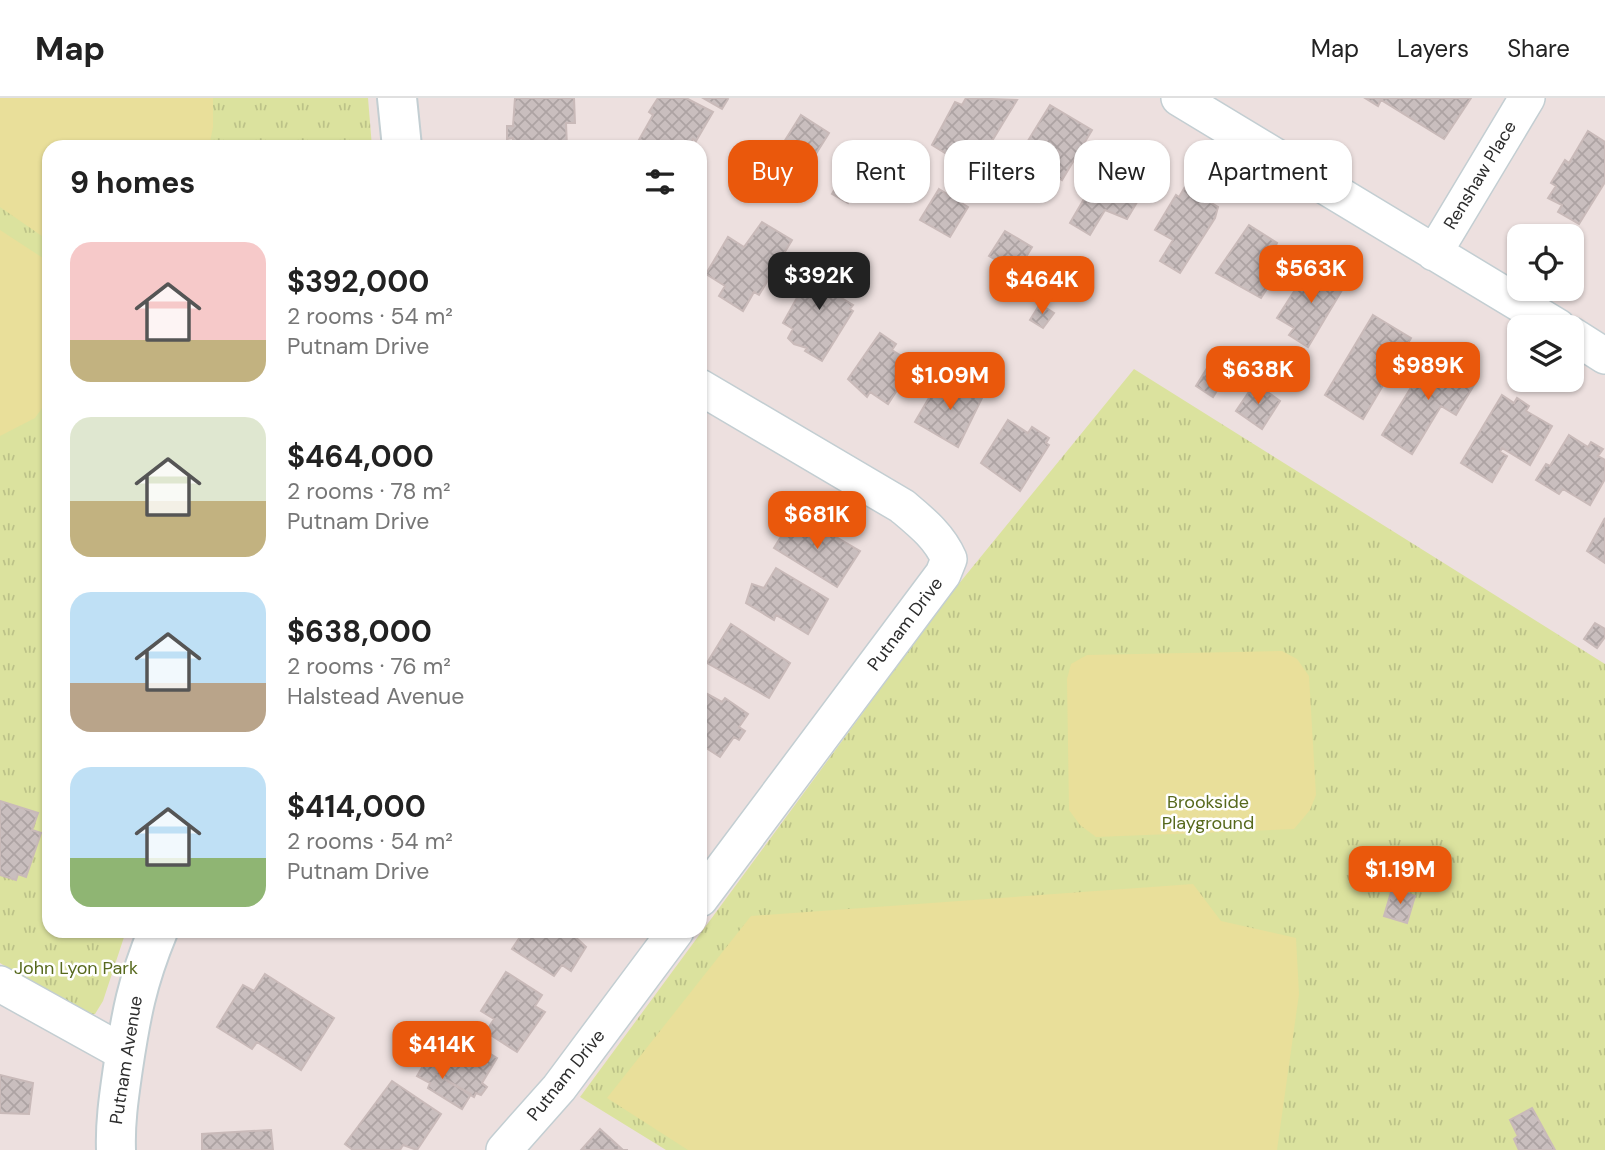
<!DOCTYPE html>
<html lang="en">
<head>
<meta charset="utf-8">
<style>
  body { margin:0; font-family:"DM Sans",sans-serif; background:#f6f6f6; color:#222; height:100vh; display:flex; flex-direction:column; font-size:26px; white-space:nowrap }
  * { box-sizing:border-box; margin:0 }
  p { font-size:23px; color:#767676 }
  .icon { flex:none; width:38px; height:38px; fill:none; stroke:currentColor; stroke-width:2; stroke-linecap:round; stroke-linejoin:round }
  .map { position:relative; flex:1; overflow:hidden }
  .drawer { position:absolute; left:42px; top:42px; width:665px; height:798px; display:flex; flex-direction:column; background:#fff; border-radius:21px; box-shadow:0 2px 5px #0004 }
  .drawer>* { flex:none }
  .guide { position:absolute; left:728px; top:42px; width:665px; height:63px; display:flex; gap:14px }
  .buttons { position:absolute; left:1507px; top:126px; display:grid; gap:14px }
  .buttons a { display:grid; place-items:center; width:77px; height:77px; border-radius:14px; background:#fff; box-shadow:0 2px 5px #0004; font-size:35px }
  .price { position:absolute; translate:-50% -60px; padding:0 16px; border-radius:14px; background:#ea580c; color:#fff; font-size:23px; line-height:46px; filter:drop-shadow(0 2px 4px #0008) }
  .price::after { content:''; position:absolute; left:50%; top:42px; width:21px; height:16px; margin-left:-10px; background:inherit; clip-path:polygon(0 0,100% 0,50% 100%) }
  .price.selected { background:#222; color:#fff }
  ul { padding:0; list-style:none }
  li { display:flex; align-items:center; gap:21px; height:175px; padding:0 28px }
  li span { display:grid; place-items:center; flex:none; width:196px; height:140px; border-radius:21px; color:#555 }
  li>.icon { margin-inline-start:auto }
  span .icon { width:84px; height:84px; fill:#fffc; stroke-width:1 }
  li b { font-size:30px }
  h2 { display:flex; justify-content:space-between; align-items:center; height:84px; padding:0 28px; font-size:30px }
  .chip { padding:0 24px; border-radius:21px; background:#fff; box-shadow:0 2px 5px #0004; font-size:24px; line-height:63px }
  .chip.selected { background:#ea580c; color:#fff }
  header { display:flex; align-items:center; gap:42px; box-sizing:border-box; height:98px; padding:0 35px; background:#fff; border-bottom:2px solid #e0e0e0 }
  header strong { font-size:33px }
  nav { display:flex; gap:38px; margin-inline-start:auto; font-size:24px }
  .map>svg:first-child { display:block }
  .park { fill:url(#park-tufts) }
  .pitch { fill:#e9df9a }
  .building { fill:url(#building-cross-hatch); stroke:#c9bab9; stroke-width:2 }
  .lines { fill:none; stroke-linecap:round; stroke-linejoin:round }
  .minor-casing { stroke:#c3ced2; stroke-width:38 }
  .tertiary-casing { stroke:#c3ced2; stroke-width:42 }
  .minor { stroke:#fff; stroke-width:35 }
  .tertiary { stroke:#fff; stroke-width:38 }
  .labels { text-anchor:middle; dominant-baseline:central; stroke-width:5; stroke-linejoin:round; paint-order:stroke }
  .street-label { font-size:18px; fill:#2c2c2c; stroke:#fff }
  .park-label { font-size:18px; fill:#57691d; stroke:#fff }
</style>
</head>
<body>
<header>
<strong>Map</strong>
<nav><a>Map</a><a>Layers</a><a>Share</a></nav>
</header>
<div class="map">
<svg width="1605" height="1052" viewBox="0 0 1605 1052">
  <defs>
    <pattern id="park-tufts" width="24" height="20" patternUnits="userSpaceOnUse" patternTransform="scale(1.75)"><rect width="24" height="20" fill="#dbe29e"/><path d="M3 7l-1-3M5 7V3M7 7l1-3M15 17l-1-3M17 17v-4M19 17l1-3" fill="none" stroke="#bcc288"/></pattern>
    <pattern id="building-cross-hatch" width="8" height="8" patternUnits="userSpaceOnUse" patternTransform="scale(1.75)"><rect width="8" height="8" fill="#c9bebe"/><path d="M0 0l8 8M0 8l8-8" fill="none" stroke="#ada3a3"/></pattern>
  </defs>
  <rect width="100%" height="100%" fill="#ede0df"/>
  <path class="park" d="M0,0H368L372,49H49V833H126L103,903L95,916L86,918L0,865Z
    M1134,271L1605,566V1052H666L580,999L948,499Z"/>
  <path class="pitch" d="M0,0H213V29L209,49H49V143L0,109Z
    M0,132L49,164V300L35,320L0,338Z
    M1282,553L1297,561L1309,578L1316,697L1310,712L1294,731L1096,739L1080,727L1069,712L1067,581L1071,566L1087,557Z
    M1193,786L1221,823L1296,840L1299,896L1277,1052H688L607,1000L751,818Z"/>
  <path class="building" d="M515,0H574L575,25H566L567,49H513V40L507,41V28H513Z
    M658,0H686L713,14L696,43L693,41L688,49H635L653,17L649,14Z
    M703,0H727L728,1L722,11Z
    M966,0L1017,2L984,56L966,68L932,47L955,4L962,7Z
    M1365,0H1471L1444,41L1381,2L1378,8Z
    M1050,7L1092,32L1062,82L1033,64L1036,59L1023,51Z
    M801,17L829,35L812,62L784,44Z
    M1588,33L1605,44V84L1579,126L1558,114L1562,107L1548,100L1556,88L1551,85L1565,62L1569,65Z
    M1118,48L1148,66L1133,95L1140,99L1127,121L1105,112L1090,137L1070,125L1109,58L1111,59Z
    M874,79L885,85L877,98L866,91Z
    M841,81L857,91L848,105L832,96Z
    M1185,89L1218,109L1215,120L1180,175L1160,163L1173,142L1155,132L1176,97L1179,99Z
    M939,91L968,109L950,139L920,122Z
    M762,124L792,142L759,197L754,194L743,213L719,198L725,188L706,176L728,139L744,149Z
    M1249,127L1277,145L1267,169L1277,175L1261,200L1216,175Z
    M1005,133L1032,149L1017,174L989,158Z
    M817,164L849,184L840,199L853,207L850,211L853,213L822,263L805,253L807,250L794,246L788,240L793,231L783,225Z
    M1311,167L1345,187L1308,249L1289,237L1294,230L1277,220Z
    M1040,206L1054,215L1043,230L1030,222Z
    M1373,217L1411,240L1363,321L1325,297Z
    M880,235L896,246L892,252L914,266L888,306L870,294L867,299L848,281Z
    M1432,255L1477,282L1456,317L1441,308L1412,356L1382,337Z
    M1214,259L1231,270L1213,299L1196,288Z
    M940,281L958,292L962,286L983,298L958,349L915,324Z
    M1255,285L1280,303L1262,331L1236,313Z
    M1502,297L1514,305L1517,300L1529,308L1526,313L1552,328L1530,367L1502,350L1500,354L1507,358L1492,384L1461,365Z
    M1008,322L1028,335L1032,329L1049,340L1046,345L1049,347L1020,393L981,365Z
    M1569,337L1588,349L1591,344L1603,351L1598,358L1605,362V381L1590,407L1563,391L1559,396L1536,382L1546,366L1550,368Z
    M804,420L860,453L837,489L774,450L792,421L800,427Z
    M1605,420V465L1587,453Z
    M776,470L828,501L808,536L776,517L774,522L746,505L752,486L764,490Z
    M1595,525L1605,531V539L1597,550L1584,541Z
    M731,526L790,565L769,600L707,565Z
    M700,592L722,604L725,600L748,616L739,629L745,633L739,642L734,639L720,659L700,646Z
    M0,703L38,715L32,732L41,735L26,779L18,776L16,782L0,777Z
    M1392,791L1415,798L1407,825L1384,818Z
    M524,833H569L586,849L571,873L562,867L554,878L512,851Z
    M506,874L542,897L535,908L545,914L517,954L486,934L494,921L481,913Z
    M265,876L334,920L301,972L257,944L252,951L217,929L243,887L254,893Z
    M460,937L497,960L482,985L487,989L481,997L476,995L474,999L436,976Z
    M433,951L446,960L436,976L471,996L462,1011L428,990L430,985L417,978Z
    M0,977L33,985L29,1016L0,1015Z
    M392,983L441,1016L417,1052L403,1047L400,1052H353L345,1046Z
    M1532,1010L1555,1052H1519L1514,1041L1518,1038L1510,1022Z
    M600,1031L623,1052H628H581Z
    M271,1032L273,1052H202V1036Z"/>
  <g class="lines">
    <g class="minor-casing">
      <path id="minor" d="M1179,0L1558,229
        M1434,155L1527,0
        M1572,237L1605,258
        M700,289L902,408C921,424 939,438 949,461L943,476L700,801
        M0,886L126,956
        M504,1052L559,990L676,833"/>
    </g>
    <g class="tertiary-casing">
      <path id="tertiary" d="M397,0L402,49
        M116,1052C115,1024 119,998 123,970C131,917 137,884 158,833"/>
    </g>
    <use href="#minor" class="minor"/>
    <use href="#tertiary" class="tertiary"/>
  </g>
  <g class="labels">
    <g class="street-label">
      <text transform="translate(1480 77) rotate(-59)">Renshaw Place</text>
      <text transform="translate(905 526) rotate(-53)">Putnam Drive</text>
      <text transform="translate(126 962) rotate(-81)">Putnam Avenue</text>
      <text transform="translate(566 977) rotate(-51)">Putnam Drive</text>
    </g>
    <g class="park-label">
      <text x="1208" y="704">Brookside<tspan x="1208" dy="21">Playground</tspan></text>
      <text x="76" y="870">John Lyon Park</text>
    </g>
  </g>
</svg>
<div class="buttons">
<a><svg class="icon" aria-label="locate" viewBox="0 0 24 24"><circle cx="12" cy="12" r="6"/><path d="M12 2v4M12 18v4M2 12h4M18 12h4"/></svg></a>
<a><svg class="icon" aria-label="layers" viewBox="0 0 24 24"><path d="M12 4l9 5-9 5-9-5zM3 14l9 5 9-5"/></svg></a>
</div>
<b class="price" style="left:1311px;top:207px">$563K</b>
<b class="price selected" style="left:819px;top:214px">$392K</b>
<b class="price" style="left:1042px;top:218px">$464K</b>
<b class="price" style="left:1428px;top:304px">$989K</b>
<b class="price" style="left:1258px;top:308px">$638K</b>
<b class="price" style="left:950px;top:314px">$1.09M</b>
<b class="price" style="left:817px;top:453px">$681K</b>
<b class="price" style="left:1400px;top:808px">$1.19M</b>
<b class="price" style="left:442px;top:983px">$414K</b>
<div class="guide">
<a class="chip selected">Buy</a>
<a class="chip">Rent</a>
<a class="chip">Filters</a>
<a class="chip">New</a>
<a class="chip">Apartment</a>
</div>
<section class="drawer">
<h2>9 homes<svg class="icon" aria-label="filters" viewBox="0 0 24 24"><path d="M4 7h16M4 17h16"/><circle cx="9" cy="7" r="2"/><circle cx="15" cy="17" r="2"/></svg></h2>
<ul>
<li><span style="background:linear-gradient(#f6c9c9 70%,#c2b280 0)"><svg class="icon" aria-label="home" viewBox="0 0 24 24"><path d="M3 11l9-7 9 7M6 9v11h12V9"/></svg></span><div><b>$392,000</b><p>2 rooms · 54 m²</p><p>Putnam Drive</p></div></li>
<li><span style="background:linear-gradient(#dfe7d0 60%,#c2b280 0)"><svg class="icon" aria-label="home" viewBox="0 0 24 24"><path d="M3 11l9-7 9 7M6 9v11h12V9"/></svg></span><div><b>$464,000</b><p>2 rooms · 78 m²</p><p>Putnam Drive</p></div></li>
<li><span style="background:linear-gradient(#bfe0f5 65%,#b9a48a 0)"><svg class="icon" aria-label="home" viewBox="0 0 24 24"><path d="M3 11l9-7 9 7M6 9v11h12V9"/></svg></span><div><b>$638,000</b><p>2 rooms · 76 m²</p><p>Halstead Avenue</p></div></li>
<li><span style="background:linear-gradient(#bfe0f5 65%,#8fb573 0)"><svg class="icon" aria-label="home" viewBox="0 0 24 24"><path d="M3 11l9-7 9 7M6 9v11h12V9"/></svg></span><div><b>$414,000</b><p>2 rooms · 54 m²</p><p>Putnam Drive</p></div></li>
</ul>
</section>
</div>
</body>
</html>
